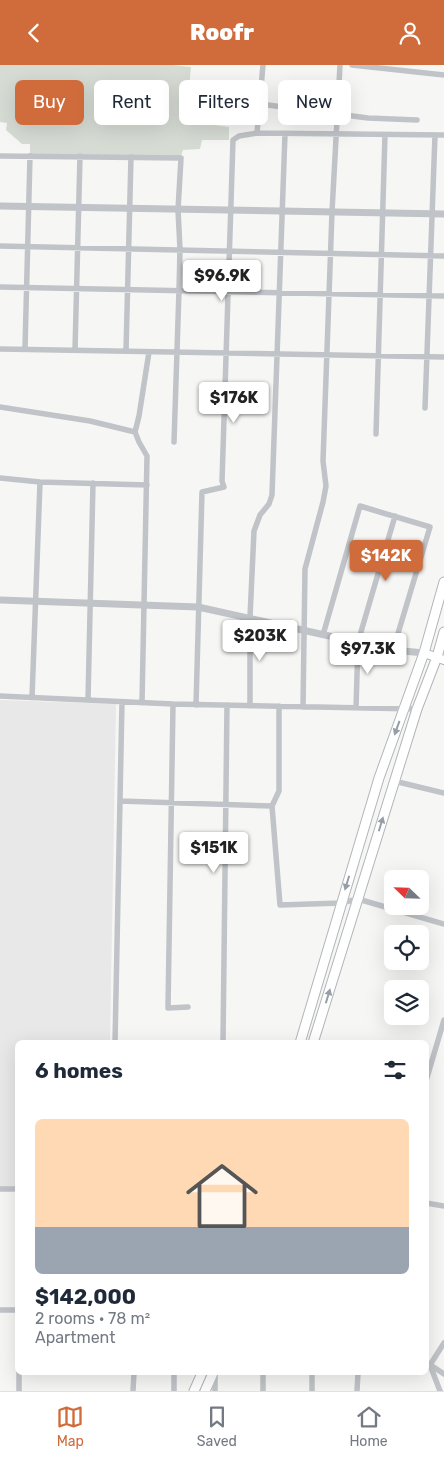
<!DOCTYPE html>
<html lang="en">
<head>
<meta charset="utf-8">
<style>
  body { margin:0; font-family:Rubik,sans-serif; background:#f6f6f7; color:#1f2937; height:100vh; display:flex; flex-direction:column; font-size:19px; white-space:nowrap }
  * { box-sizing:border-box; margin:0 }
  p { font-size:16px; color:#747a83 }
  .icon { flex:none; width:28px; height:28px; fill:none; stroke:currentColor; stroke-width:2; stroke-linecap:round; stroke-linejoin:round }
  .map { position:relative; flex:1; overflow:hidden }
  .sheet { position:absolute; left:15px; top:975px; width:414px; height:335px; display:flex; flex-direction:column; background:#fff; border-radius:8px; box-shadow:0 5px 20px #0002 }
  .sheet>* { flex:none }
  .guide { position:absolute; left:15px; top:15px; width:415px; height:45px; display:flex; gap:10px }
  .needle { width:32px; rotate:293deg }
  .fabs { position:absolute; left:384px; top:805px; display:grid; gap:10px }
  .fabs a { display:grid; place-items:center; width:45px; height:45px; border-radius:8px; background:#fff; box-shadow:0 5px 20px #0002; font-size:25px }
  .price { position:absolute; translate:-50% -42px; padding:0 11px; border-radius:5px; background:#fff; color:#222; font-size:16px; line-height:32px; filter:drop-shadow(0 1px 2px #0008) }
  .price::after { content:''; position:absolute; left:50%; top:30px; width:15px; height:11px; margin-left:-8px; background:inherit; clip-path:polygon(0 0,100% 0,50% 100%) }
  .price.on { background:#d06c3b; color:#fff }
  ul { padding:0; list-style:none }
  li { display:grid; align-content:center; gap:10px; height:265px; padding:0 20px }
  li+li { border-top:1px solid #e0e1e3 }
  li span { display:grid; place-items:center; height:155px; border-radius:8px; color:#555 }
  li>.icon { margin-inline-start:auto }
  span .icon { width:90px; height:90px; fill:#fffc; stroke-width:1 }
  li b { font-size:21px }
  h2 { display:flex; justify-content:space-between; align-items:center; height:60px; padding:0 20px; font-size:21px }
  .chip { padding:0 18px; border-radius:8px; background:#fff; box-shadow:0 5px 20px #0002; font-size:18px; line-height:45px }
  .chip.on { background:#d06c3b; color:#fff }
  header { display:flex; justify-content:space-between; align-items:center; height:65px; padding:0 20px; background:#d06c3b; color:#fff; font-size:22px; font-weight:800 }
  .tab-bar { display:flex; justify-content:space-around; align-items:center; height:70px; border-top:1px solid #e0e1e3; background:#fff; font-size:14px; color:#747a83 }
  .tab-bar a { display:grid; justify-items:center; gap:2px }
  .tab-bar .on { color:#d06c3b }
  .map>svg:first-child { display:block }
  .built { fill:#e7e8e7 }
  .green { fill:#d6dbd4 }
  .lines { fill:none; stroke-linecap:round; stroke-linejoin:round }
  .secondary-casing { stroke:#b1b5ba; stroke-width:10 }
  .primary-casing { stroke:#b2b5b9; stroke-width:11 }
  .minor { stroke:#c0c3c7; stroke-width:5.5 }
  .tertiary { stroke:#c0c3c7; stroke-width:7 }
  .secondary { stroke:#fff; stroke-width:8 }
  .primary { stroke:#fff; stroke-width:9 }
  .oneway { fill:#969ea8 }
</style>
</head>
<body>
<header><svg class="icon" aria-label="back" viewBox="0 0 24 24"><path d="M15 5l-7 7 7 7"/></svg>Roofr<svg class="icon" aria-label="person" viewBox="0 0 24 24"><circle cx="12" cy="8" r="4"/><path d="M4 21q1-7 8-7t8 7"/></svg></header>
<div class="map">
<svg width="444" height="1326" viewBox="0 0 444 1326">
  <rect width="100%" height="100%" fill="#f6f7f4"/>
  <path class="built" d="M0,635L116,639L110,977L18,978L17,1122H0Z"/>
  <path class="green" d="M0,0H173L191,2L186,56L229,62V75H202L200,84L183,85L181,91L30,89V79H22L6,65L7,58L0,57Z"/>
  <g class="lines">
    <g class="secondary-casing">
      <path id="secondary" d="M424,588L444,595"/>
    </g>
    <g class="primary-casing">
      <path id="primary" d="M300,978L379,713L424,588L444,517
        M313,978L417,644L437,592L444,567
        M194,1326L202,1308
        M205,1326L213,1308"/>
    </g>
    <path class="minor" d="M352,0L444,10
      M260,39L368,53L417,55
      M257,68L263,0
      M0,91L181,93L178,145L180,184L179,225L174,377
      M0,181L444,191
      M0,222L444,231
      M0,284L444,292
      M25,284L30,91
      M75,285L80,91
      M126,286L131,92
      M0,342L90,356L135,367
      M425,343L435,70
      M376,369L385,70
      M0,413L40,417L147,420
      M323,570L360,441L430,462L393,585
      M0,631L173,639L417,644
      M32,633L40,417
      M88,635L93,418
      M142,638L147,391L139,377L135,367L139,351L149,287
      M173,639L168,943L188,942
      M196,640L202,427L224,422L222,416L233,75L239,71L257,68L444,70
      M250,641V552L254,466L260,450L269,439L272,430L285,69
      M279,641V726L272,741L280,840L341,838L358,834L444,859
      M303,642L305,504L323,437L326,421L323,396L332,147L340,0
      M356,643L358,577L395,451
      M394,716L444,728
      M120,736L272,741
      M115,978L122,637
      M223,978L227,640
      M426,1016L444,955
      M0,1124H18
      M426,1138L444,1141
      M0,1245H18
      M426,1297L444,1309
      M430,1300L440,1326
      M430,1300L444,1278
      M215,1308V1326
      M19,1326V1308
      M133,1326L134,1308
      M174,1326V1308
      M263,1326V1308
      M312,1326V1308
      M357,1326L358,1308"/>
    <path class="tertiary" d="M0,141L444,149
      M0,535L198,542L393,585L424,588"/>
    <use href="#secondary" class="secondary"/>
    <use href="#primary" class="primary"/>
  </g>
  <defs><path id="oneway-solid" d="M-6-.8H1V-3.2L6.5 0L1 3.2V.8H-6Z" transform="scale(1.25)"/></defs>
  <g class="oneway">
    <use href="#oneway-solid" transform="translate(397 663) rotate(110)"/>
    <use href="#oneway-solid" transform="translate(381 759) rotate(-73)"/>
    <use href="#oneway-solid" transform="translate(347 818) rotate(107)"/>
    <use href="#oneway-solid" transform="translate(328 931) rotate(-73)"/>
  </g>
</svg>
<div class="fabs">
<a><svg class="needle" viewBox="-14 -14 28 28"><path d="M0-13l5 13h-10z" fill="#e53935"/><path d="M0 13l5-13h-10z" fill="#747a83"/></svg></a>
<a><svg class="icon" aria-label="locate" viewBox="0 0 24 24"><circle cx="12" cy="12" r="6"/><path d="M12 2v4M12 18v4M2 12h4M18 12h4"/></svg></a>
<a><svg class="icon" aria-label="layers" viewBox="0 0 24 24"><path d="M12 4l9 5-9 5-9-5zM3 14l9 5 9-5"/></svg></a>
</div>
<b class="price" style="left:222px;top:237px">$96.9K</b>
<b class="price" style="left:234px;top:359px">$176K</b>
<b class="price on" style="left:386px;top:517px">$142K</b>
<b class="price" style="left:260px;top:597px">$203K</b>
<b class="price" style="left:368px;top:610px">$97.3K</b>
<b class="price" style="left:214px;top:809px">$151K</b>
<div class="guide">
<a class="chip on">Buy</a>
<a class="chip">Rent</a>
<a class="chip">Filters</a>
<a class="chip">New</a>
</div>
<section class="sheet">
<h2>6 homes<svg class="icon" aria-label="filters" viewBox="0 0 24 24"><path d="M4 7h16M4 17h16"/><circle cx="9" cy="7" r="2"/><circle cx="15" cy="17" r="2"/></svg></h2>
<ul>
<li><span style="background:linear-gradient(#ffd9b3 70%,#9aa5b1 0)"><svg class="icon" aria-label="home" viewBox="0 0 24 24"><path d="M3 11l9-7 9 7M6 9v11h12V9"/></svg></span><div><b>$142,000</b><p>2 rooms · 78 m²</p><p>Apartment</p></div></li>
</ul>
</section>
</div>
<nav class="tab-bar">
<a class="on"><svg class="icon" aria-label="map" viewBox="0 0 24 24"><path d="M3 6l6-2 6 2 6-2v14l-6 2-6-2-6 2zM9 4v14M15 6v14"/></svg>Map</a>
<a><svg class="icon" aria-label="saved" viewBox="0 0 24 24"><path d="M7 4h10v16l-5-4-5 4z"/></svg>Saved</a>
<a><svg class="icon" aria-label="home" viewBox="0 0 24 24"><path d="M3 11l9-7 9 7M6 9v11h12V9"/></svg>Home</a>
</nav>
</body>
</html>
